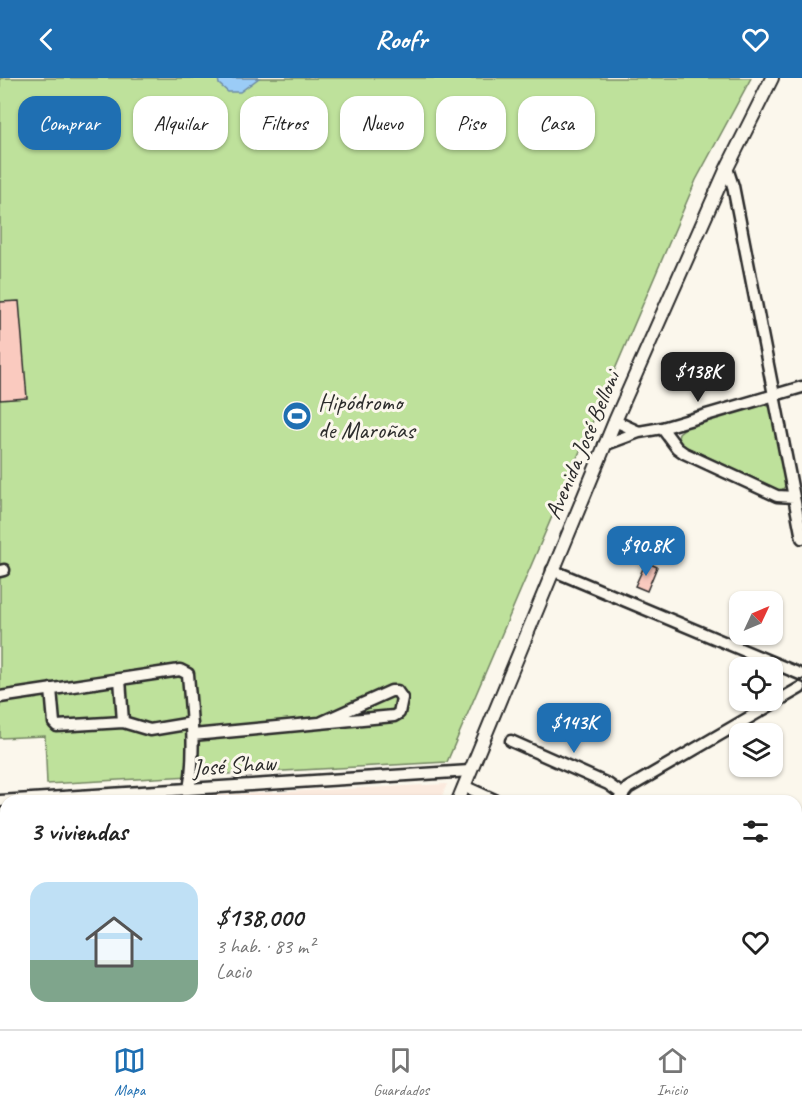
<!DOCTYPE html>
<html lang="es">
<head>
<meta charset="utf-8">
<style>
  body { margin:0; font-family:Caveat,sans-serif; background:#f2f2f2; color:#222; height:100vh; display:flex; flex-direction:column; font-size:22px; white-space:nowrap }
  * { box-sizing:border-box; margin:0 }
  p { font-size:20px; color:#767676 }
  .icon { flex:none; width:33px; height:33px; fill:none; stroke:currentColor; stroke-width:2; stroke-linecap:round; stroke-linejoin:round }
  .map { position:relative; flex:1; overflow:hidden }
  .side { position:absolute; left:0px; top:717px; width:802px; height:234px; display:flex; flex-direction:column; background:#fff; border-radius:18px 18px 0 0; box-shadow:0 2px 4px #0004 }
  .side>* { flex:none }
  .guide { position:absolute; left:18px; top:18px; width:766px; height:54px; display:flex; gap:12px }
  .needle { width:39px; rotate:46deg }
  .tools { position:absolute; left:729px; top:513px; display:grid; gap:12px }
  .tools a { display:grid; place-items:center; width:54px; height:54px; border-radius:12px; background:#fff; box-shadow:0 2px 4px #0004; font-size:30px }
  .price { position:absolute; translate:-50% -51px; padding:0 14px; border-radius:12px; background:#1f6fb2; color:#fff; font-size:20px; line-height:39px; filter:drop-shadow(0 2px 3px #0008) }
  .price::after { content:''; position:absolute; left:50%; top:36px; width:18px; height:14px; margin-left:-9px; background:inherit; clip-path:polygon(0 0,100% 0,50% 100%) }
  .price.active { background:#222; color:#fff }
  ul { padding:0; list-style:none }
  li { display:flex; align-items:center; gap:18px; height:150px; padding:0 30px }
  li+li { border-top:2px solid #e0e0e0 }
  li span { display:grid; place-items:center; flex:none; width:168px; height:120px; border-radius:18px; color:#555 }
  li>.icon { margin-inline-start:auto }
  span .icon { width:72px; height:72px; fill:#fffc; stroke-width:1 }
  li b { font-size:26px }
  h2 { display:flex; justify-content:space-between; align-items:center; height:72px; padding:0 30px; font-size:26px }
  .chip { padding:0 21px; border-radius:18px; background:#fff; box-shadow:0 2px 4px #0004; font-size:21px; line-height:54px }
  .chip.active { background:#1f6fb2; color:#fff }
  header { display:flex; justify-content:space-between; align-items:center; height:78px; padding:0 30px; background:#1f6fb2; color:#fff; font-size:27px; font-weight:600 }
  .dock { display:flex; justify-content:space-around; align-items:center; height:84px; border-top:2px solid #e0e0e0; background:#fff; font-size:16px; color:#767676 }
  .dock a { display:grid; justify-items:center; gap:3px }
  .dock .active { color:#1f6fb2 }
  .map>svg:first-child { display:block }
  .built { fill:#fbeade }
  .green { fill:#bee19b; stroke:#748663; stroke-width:1.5 }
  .water { fill:#9bccf7; stroke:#6e8ca5; stroke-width:1.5 }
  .building { fill:#facabf; stroke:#2b2b2b; stroke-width:1.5 }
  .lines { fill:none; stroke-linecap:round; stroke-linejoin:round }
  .minor-casing { stroke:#2b2b2b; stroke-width:15 }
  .major-casing { stroke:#2b2b2b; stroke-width:16 }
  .minor { stroke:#fbf7ec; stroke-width:10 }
  .major { stroke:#fbf7ec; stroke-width:12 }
  .labels { text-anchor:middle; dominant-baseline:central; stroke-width:6; stroke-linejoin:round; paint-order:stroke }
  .poi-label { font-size:24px; fill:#2b2b2b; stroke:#fbf7ec; text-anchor:start }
  .street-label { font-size:24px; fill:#2b2b2b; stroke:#fbf7ec }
</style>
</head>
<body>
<header><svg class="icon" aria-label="back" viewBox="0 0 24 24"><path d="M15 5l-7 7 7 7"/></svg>Roofr<svg class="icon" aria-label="heart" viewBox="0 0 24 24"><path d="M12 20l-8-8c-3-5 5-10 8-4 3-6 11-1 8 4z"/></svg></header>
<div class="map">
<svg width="802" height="951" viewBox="0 0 802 951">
  <rect width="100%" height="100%" fill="#fbf7ec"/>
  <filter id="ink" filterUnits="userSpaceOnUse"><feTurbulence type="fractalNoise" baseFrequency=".0167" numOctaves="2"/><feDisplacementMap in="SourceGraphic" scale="12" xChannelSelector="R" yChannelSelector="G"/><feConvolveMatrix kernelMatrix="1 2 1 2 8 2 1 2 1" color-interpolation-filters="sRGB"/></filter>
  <g filter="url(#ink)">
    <path class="built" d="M447,706L440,723H141L142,721Z
      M68,945H344L341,951H79Z"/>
    <path class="green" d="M0,0H751L696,102L447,684L47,706L45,658L0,660Z
      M761,326H765L772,331L787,406L781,413L682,367L678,361L679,355L688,348Z"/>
    <path class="water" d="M218,0H259L240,14H228L219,6Z"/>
    <path class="building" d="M19,223L27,320L0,322V224Z
      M646,484L657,489L647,513L635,508Z"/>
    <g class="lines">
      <g class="minor-casing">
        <path id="minor" d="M727,90L733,108L802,460
          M615,343L639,354
          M662,350L677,370L684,375L777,418L794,419
          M604,367L639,354L662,350L802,309
          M552,492L800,596
          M0,493L4,492
          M120,601L123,644L150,652L192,645
          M51,611L54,645L57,648L123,644
          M0,619L180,592L188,596C191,635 196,673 189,711
          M193,657L394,638L399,635L402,620L397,613H391L322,644
          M511,663L608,706L622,716
          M464,708L497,723
          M0,723L470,693
          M618,723L628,710L800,610
          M796,890L802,888
          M650,945L652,951
          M593,951L613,945"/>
      </g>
      <g class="major-casing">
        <path id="major" d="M458,723L615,343L727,90L772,0
          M355,951L358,945"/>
      </g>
      <use href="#minor" class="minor"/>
      <use href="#major" class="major"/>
    </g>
  </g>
  <defs>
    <g id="stadium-disc" transform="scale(1.5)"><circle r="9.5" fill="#1f6fb2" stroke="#fbf7ec"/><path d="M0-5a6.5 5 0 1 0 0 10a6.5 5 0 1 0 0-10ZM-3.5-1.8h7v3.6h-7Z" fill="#fff"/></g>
  </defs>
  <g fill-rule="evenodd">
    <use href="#stadium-disc" x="297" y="338"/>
  </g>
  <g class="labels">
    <g class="poi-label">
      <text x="318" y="324">Hipódromo<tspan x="318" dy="28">de Maroñas</tspan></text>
    </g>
    <g class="street-label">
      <text transform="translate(582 367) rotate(-67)">Avenida José Belloni</text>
      <text transform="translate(234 687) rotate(-4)">José Shaw</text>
    </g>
  </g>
</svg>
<div class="tools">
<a><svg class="needle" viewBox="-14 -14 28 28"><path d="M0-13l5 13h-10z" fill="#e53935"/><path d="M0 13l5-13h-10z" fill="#767676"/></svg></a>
<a><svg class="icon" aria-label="locate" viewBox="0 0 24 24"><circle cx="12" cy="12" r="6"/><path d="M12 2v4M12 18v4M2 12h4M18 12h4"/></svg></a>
<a><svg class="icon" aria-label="layers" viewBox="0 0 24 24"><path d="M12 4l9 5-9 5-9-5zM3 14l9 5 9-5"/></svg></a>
</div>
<b class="price active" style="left:698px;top:325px">$138K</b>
<b class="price" style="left:646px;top:499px">$90.8K</b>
<b class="price" style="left:574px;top:676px">$143K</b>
<div class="guide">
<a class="chip active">Comprar</a>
<a class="chip">Alquilar</a>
<a class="chip">Filtros</a>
<a class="chip">Nuevo</a>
<a class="chip">Piso</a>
<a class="chip">Casa</a>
</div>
<section class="side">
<h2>3 viviendas<svg class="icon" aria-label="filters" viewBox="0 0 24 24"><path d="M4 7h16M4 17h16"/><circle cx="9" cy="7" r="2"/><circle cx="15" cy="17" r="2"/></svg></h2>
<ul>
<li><span style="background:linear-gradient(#bfe0f5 65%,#7fa58c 0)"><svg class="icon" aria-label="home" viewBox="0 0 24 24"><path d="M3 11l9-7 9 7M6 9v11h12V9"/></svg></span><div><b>$138,000</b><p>3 hab. · 83 m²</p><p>Lacio</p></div><svg class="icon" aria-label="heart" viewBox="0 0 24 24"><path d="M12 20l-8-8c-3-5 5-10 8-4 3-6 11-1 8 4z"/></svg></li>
</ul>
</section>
</div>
<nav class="dock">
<a class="active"><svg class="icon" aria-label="map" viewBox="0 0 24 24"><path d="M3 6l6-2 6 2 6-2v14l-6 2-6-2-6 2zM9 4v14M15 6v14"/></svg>Mapa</a>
<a><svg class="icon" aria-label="saved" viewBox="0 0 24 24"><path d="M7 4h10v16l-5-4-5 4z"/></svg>Guardados</a>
<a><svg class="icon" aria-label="home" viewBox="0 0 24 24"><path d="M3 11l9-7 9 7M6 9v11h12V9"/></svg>Inicio</a>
</nav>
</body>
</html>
